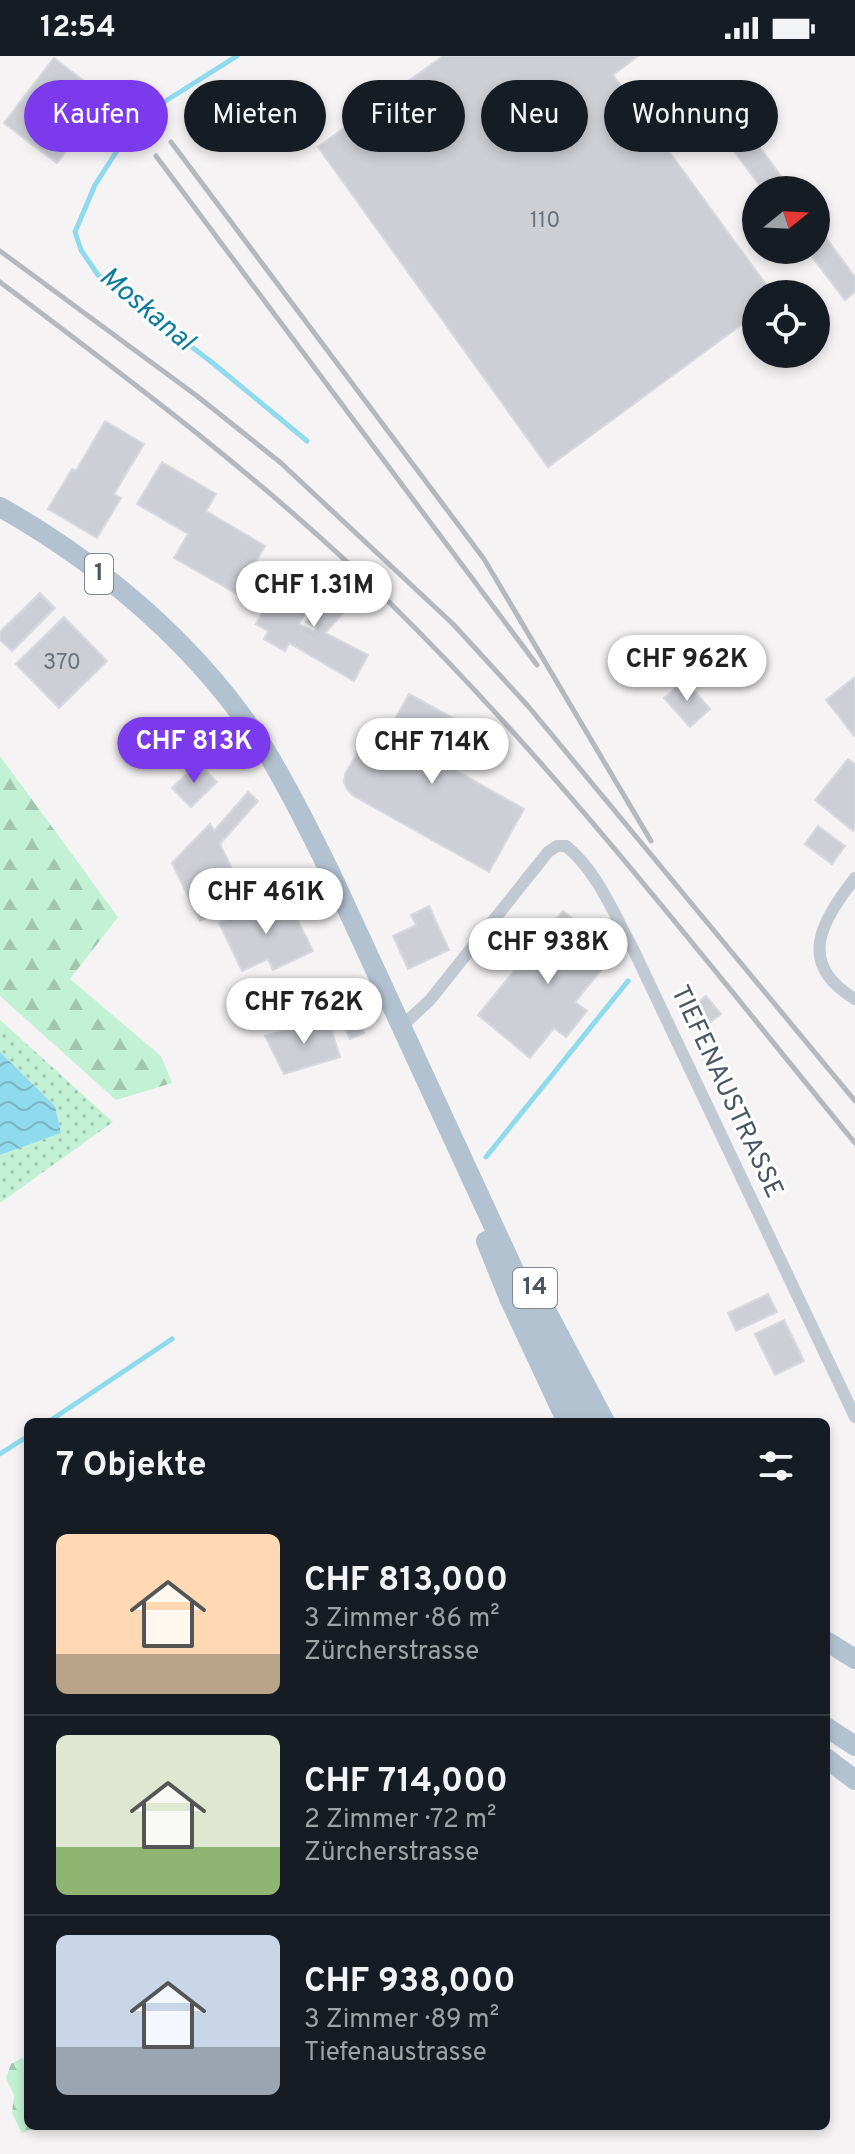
<!DOCTYPE html>
<html lang="de">
<head>
<meta charset="utf-8">
<style>
  body { margin:0; font-family:Overpass,sans-serif; background:#242831; color:#f1f3f6; height:100vh; display:flex; flex-direction:column; font-size:30px; white-space:nowrap }
  * { box-sizing:border-box; margin:0 }
  p { font-size:26px; color:#9ea1a6 }
  .icon { flex:none; width:44px; height:44px; fill:none; stroke:currentColor; stroke-width:2; stroke-linecap:round; stroke-linejoin:round }
  .map { position:relative; flex:1; overflow:hidden }
  .sheet { position:absolute; left:24px; top:1362px; width:806px; height:712px; display:flex; flex-direction:column; background:#171b24; border-radius:12px; box-shadow:0 4px 12px #0003 }
  .sheet>* { flex:none }
  .guide { position:absolute; left:24px; top:24px; width:808px; height:72px; display:flex; gap:16px }
  .needle { width:52px; rotate:72deg }
  .fabs { position:absolute; left:742px; top:120px; display:grid; gap:16px }
  .fabs a { display:grid; place-items:center; width:88px; height:88px; border-radius:50%; background:#171b24; box-shadow:0 4px 12px #0003; font-size:40px }
  .price { position:absolute; translate:-50% -68px; padding:0 18px; border-radius:28px; background:#fff; color:#222; font-size:26px; line-height:52px; filter:drop-shadow(0 2px 4px #0008) }
  .price::after { content:''; position:absolute; left:50%; top:48px; width:24px; height:18px; margin-left:-12px; background:inherit; clip-path:polygon(0 0,100% 0,50% 100%) }
  .price.active { background:#7c3aed; color:#fff }
  ul { padding:0; list-style:none }
  li { display:flex; align-items:center; gap:24px; height:200px; padding:0 32px }
  li+li { border-top:2px solid #363941 }
  li span { display:grid; place-items:center; flex:none; width:224px; height:160px; border-radius:12px; color:#555 }
  li>.icon { margin-inline-start:auto }
  span .icon { width:96px; height:96px; fill:#fffc; stroke-width:1 }
  li b { font-size:34px }
  h2 { display:flex; justify-content:space-between; align-items:center; height:96px; padding:0 32px; font-size:34px }
  .tag { padding:0 28px; border-radius:36px; background:#171b24; box-shadow:0 4px 12px #0003; font-size:28px; line-height:72px }
  .tag.active { background:#7c3aed; color:#fff }
  .status { display:flex; justify-content:space-between; align-items:center; height:56px; padding:0 40px; background:#171b24; direction:ltr }
  .status svg { height:22px; fill:currentColor }
  .map>svg:first-child { display:block }
  .grass { fill:url(#grass-dots) }
  .forest { fill:url(#forest-firs) }
  .water { fill:url(#water-waves) }
  .lines { fill:none; stroke-linecap:round; stroke-linejoin:round }
  .stream { stroke:#90daee; stroke-width:5 }
  .building { fill:#cdcfd5; stroke:#d7d9de; stroke-width:2 }
  .street { stroke:#c1cad2; stroke-width:12 }
  .primary { stroke:#b3c2d1; stroke-width:20 }
  .rail { stroke:#b5b8bd; stroke-width:5 }
  .labels { text-anchor:middle; dominant-baseline:central; stroke-width:6; stroke-linejoin:round; paint-order:stroke }
  .number-label { font-size:22px; fill:#6b747e }
  .shield { fill:#fff; stroke:#808990; stroke-width:2 }
  .shield-label { font-size:24px; font-weight:bold; fill:#4a5661 }
  .street-label { font-size:26px; fill:#4a5661; stroke:#fff }
  .water-label { font-size:28px; font-style:italic; fill:#0c7c9b; stroke:#fff }
</style>
</head>
<body>
<div class="status"><b>12:54</b><svg viewBox="0 0 49 12"><path d="M0 12V9h3v3zM5 12V6h3v6zM10 12V3h3v9zM15 12V0h3v12zM26 1h20v11H26zM47 4h2v5h-2z"/></svg></div>
<div class="map">
<svg width="855" height="2098" viewBox="0 0 855 2098">
  <defs>
    <pattern id="grass-dots" width="8" height="8" patternUnits="userSpaceOnUse" patternTransform="scale(2)"><rect width="8" height="8" fill="#c3f1d5"/><path d="M2 2h.1M6 6h.1" fill="none" stroke="#a0c6b0" stroke-width="1.8" stroke-linecap="round"/></pattern>
    <pattern id="forest-firs" width="22" height="20" patternUnits="userSpaceOnUse" patternTransform="scale(2)"><rect width="22" height="20" fill="#c3f1d5"/><path d="M5 1l3.5 6h-7zM16 11l3.5 6h-7z" fill="#a0c6b0"/></pattern>
    <pattern id="water-waves" width="16" height="10" patternUnits="userSpaceOnUse" patternTransform="scale(2)"><rect width="16" height="10" fill="#90daee"/><path d="M0 5q4-4 8 0t8 0" fill="none" stroke="#78b4c4"/></pattern>
  </defs>
  <rect width="100%" height="100%" fill="#f5f3f3"/>
  <path class="grass" d="M0,964L113,1066L0,1147V1099L61,1077L55,1050L0,996Z"/>
  <path class="forest" d="M0,700L118,861L70,923L161,1000L172,1027L116,1044L0,940Z
    M22,2002L28,2010V2070H39L22,2077L12,2057L14,2039L6,2022L11,2008Z"/>
  <path class="water" d="M0,996L55,1050L61,1077L0,1099Z"/>
  <g class="lines">
    <path class="stream" d="M237,0L156,51L120,90L95,129L75,176L81,194L98,219L214,308L307,385
      M486,1101L628,925
      M48,1366L172,1283
      M0,1398L28,1380"/>
  </g>
  <path class="building" d="M443,0H638L613,19L773,238H756V258L548,411L318,91Z
    M54,2L106,42L57,107L4,67Z
    M737,60L791,134H763L718,74Z
    M816,168L855,221V236L845,244L807,194H816Z
    M105,365L144,388L114,438L121,442L97,482L48,453L72,413L76,415Z
    M162,406L216,438L206,455L265,490L237,538L174,502L188,478L137,448Z
    M347,522L362,536L325,577L368,599L354,625L289,587L285,595L264,583L268,575L256,568L274,534L308,552L299,568L314,576L316,572L306,566Z
    M40,537L55,552L12,595L0,584V576Z
    M64,561L107,605L59,652L16,608Z
    M855,621V678L854,680L826,644Z
    M685,624L710,653L690,671L664,642Z
    M409,638L460,666L448,686L467,697L457,715L524,753L489,816L352,739L347,733L344,726L345,718L366,682L380,690Z
    M848,703L855,708V772L853,775L815,744Z
    M198,707L217,726L191,751L172,732Z
    M248,736L258,745L220,788L246,842L200,865L172,807L210,768L214,775Z
    M818,770L845,790L832,808L805,788Z
    M287,843L313,895L273,914L268,903L242,915L219,867L257,848L261,856Z
    M429,850L449,894L408,913L393,880L416,869L411,859Z
    M563,855L615,897L575,946L587,955L566,981L554,972L530,1002L478,959Z
    M341,923L364,977L350,983L326,929Z
    M706,940L721,958L704,971L690,953Z
    M328,962L340,1001L284,1018L265,980Z
    M768,1238L777,1256L736,1275L728,1257Z
    M784,1264L804,1305L775,1319L755,1278Z"/>
  <g class="lines">
    <path class="street" d="M855,822C822,865 795,907 855,943
      M402,970L430,944L548,796L557,790H566C597,815 614,858 633,893L855,1361"/>
    <path class="primary" d="M0,451C103,509 200,592 264,692C289,732 309,774 330,816L584,1366
      M486,1185L509,1242L567,1366
      M547,1256L605,1366
      M826,1585L855,1603
      M826,1671L855,1690
      M826,1702L855,1724"/>
    <path class="rail" d="M171,86L484,503L651,785
      M156,100L537,609
      M0,195L197,340L281,407L453,568L528,650L855,1045
      M0,226C134,327 268,427 388,545C558,712 704,903 855,1087"/>
  </g>
  <g class="labels">
    <g class="number-label">
      <text x="545" y="165">110</text>
      <text x="62" y="607">370</text>
    </g>
    <g class="shield">
      <rect x="85" y="498" width="28" height="40" rx="6"/>
      <rect x="513" y="1212" width="44" height="40" rx="6"/>
    </g>
    <g class="shield-label">
      <text x="99" y="518">1</text>
      <text x="535" y="1232">14</text>
    </g>
    <g class="street-label">
      <text transform="translate(726 1036) rotate(65)">TIEFENAUSTRASSE</text>
    </g>
    <g class="water-label">
      <text transform="translate(146 254) rotate(40)">Moskanal</text>
    </g>
  </g>
</svg>
<div class="fabs">
<a><svg class="needle" viewBox="-14 -14 28 28"><path d="M0-13l5 13h-10z" fill="#e53935"/><path d="M0 13l5-13h-10z" fill="#9ea1a6"/></svg></a>
<a><svg class="icon" aria-label="locate" viewBox="0 0 24 24"><circle cx="12" cy="12" r="6"/><path d="M12 2v4M12 18v4M2 12h4M18 12h4"/></svg></a>
</div>
<b class="price" style="left:314px;top:573px">CHF 1.31M</b>
<b class="price" style="left:687px;top:647px">CHF 962K</b>
<b class="price active" style="left:194px;top:729px">CHF 813K</b>
<b class="price" style="left:432px;top:730px">CHF 714K</b>
<b class="price" style="left:266px;top:880px">CHF 461K</b>
<b class="price" style="left:548px;top:930px">CHF 938K</b>
<b class="price" style="left:304px;top:990px">CHF 762K</b>
<div class="guide">
<a class="tag active">Kaufen</a>
<a class="tag">Mieten</a>
<a class="tag">Filter</a>
<a class="tag">Neu</a>
<a class="tag">Wohnung</a>
</div>
<section class="sheet">
<h2>7 Objekte<svg class="icon" aria-label="filters" viewBox="0 0 24 24"><path d="M4 7h16M4 17h16"/><circle cx="9" cy="7" r="2"/><circle cx="15" cy="17" r="2"/></svg></h2>
<ul>
<li><span style="background:linear-gradient(#ffd9b3 75%,#b9a48a 0)"><svg class="icon" aria-label="home" viewBox="0 0 24 24"><path d="M3 11l9-7 9 7M6 9v11h12V9"/></svg></span><div><b>CHF 813,000</b><p>3 Zimmer · 86 m²</p><p>Zürcherstrasse</p></div></li>
<li><span style="background:linear-gradient(#dfe7d0 70%,#8fb573 0)"><svg class="icon" aria-label="home" viewBox="0 0 24 24"><path d="M3 11l9-7 9 7M6 9v11h12V9"/></svg></span><div><b>CHF 714,000</b><p>2 Zimmer · 72 m²</p><p>Zürcherstrasse</p></div></li>
<li><span style="background:linear-gradient(#c9d6e8 70%,#9aa5b1 0)"><svg class="icon" aria-label="home" viewBox="0 0 24 24"><path d="M3 11l9-7 9 7M6 9v11h12V9"/></svg></span><div><b>CHF 938,000</b><p>3 Zimmer · 89 m²</p><p>Tiefenaustrasse</p></div></li>
</ul>
</section>
</div>
</body>
</html>
